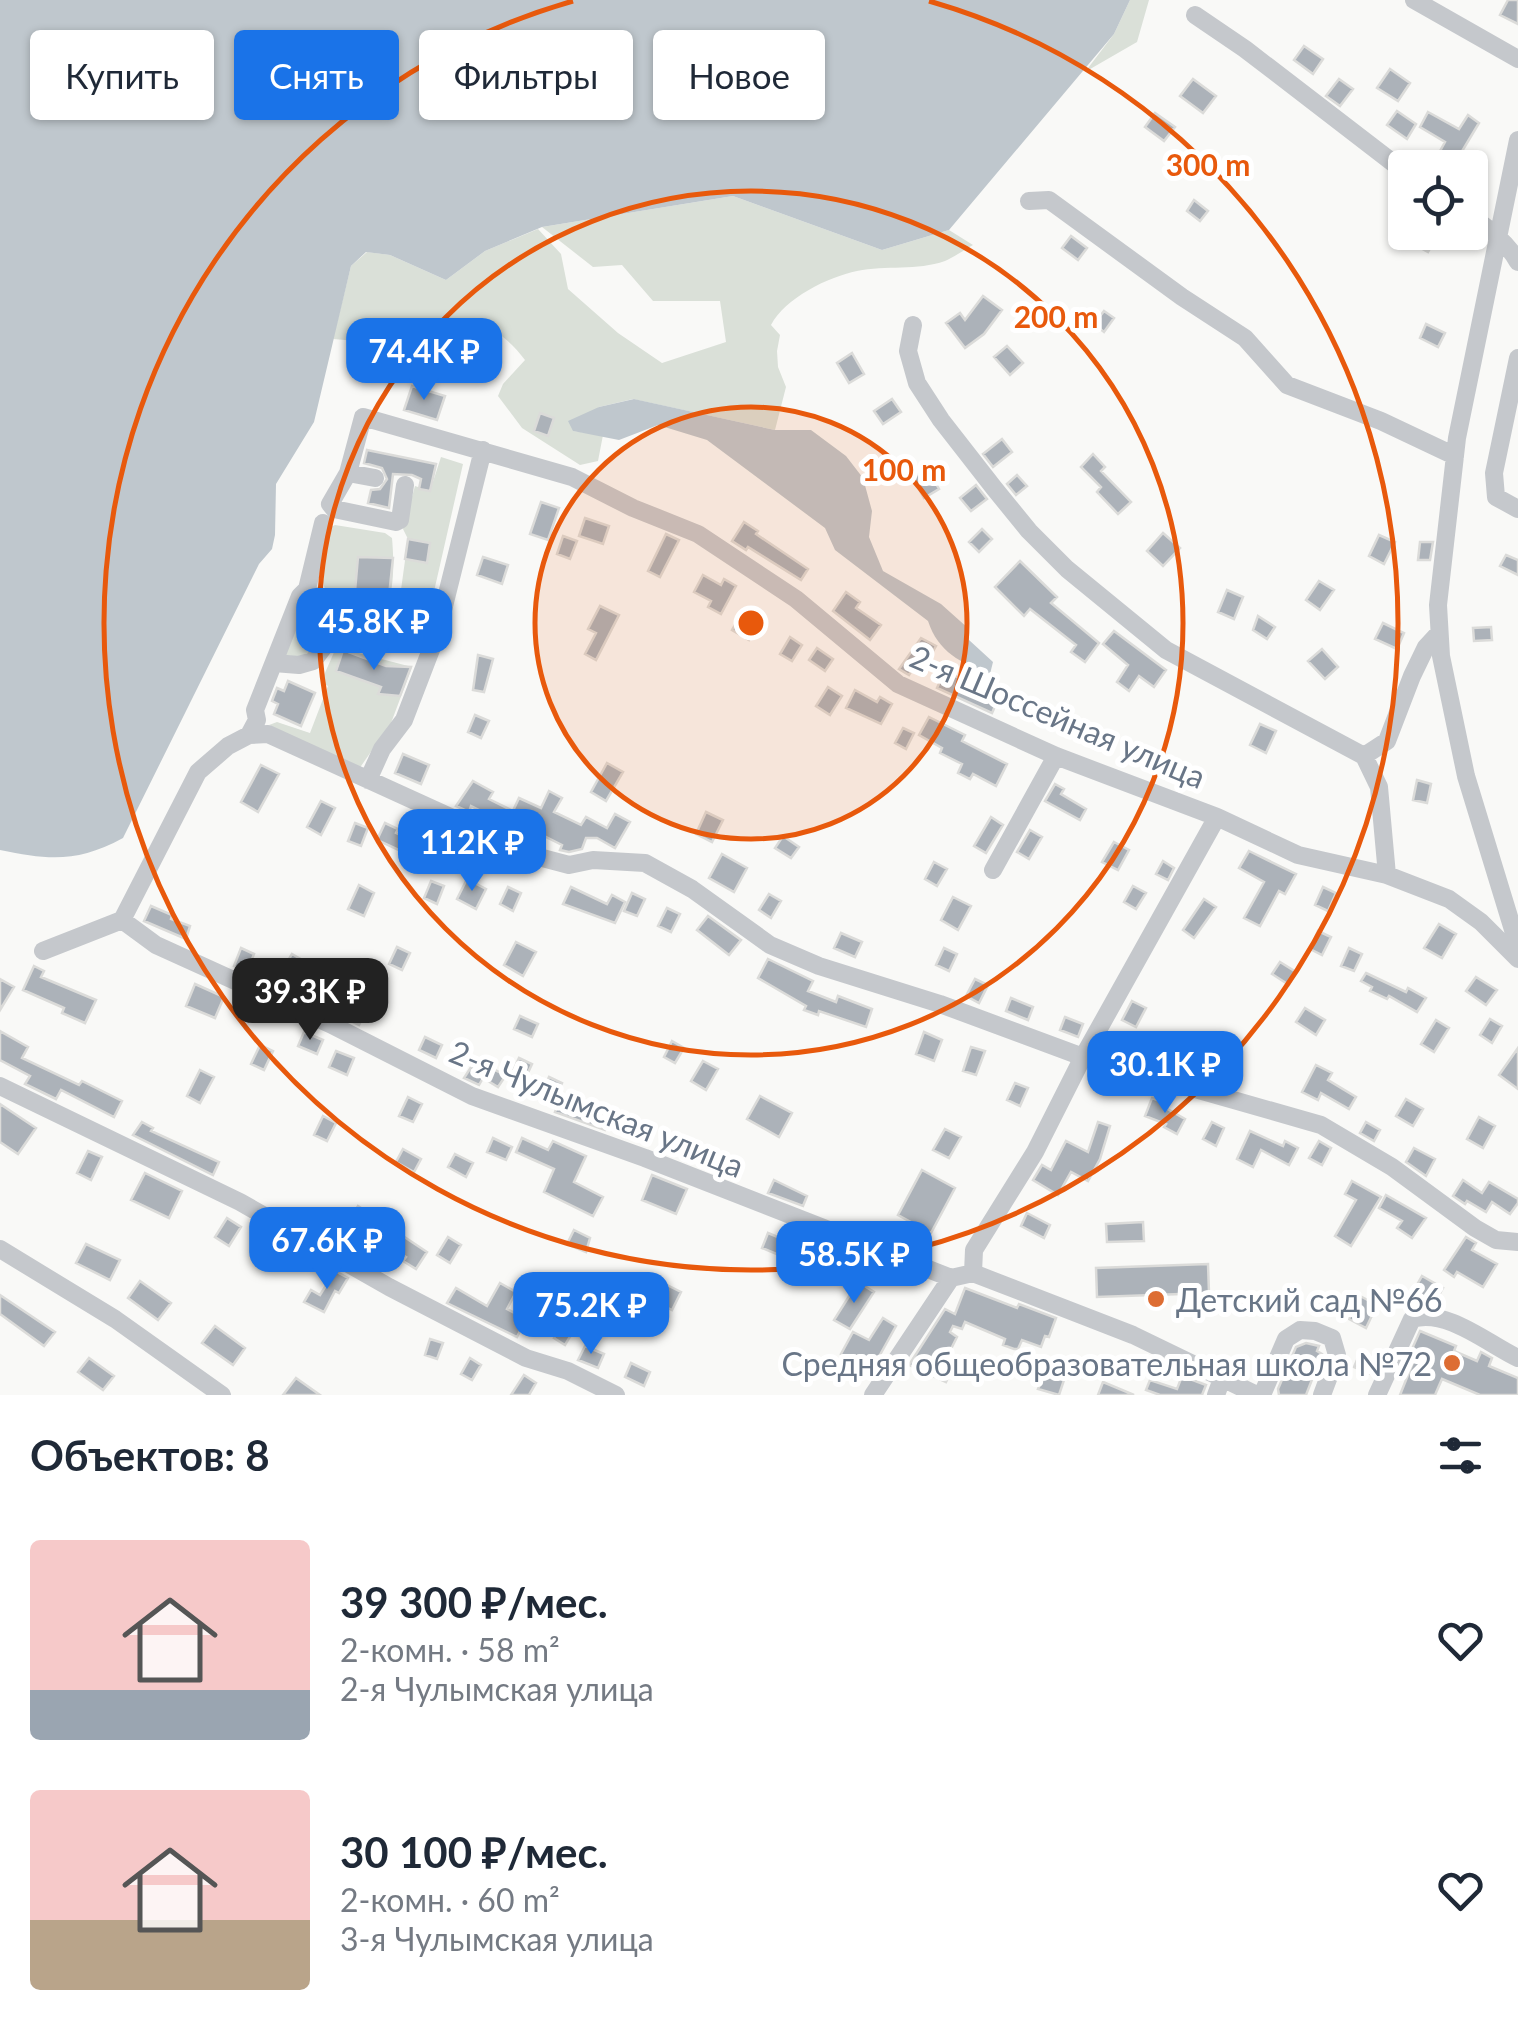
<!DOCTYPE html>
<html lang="ru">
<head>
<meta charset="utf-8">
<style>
  body { margin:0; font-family:Lato,sans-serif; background:#f2f2f3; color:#1f2937; height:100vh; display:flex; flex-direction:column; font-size:38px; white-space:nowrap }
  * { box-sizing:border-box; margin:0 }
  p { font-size:32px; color:#747a83 }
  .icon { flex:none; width:55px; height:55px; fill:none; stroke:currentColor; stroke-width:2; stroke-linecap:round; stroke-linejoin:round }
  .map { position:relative; height:1395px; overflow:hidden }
  .panel { display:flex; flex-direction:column; background:#fff; flex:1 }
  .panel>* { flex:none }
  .top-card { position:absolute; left:30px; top:30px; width:1000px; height:90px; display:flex; gap:20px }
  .fabs { position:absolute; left:1388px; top:150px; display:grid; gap:20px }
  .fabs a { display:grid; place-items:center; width:100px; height:100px; border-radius:10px; background:#fff; box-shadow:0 2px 8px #0004; font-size:50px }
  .price { position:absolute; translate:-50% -85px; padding:0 22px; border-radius:20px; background:#1a73e8; color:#fff; font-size:32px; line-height:65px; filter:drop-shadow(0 2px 5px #0008) }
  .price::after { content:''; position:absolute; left:50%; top:60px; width:30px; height:22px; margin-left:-15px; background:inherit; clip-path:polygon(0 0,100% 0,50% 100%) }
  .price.selected { background:#222; color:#fff }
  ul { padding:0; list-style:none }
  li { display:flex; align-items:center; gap:30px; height:250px; padding:0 30px }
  li span { display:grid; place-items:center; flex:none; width:280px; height:200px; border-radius:10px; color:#555 }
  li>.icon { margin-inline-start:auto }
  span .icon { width:120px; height:120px; fill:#fffc; stroke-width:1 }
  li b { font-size:42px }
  h2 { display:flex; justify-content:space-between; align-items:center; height:120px; padding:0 30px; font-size:42px }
  .tag { padding:0 35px; border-radius:10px; background:#fff; box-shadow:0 2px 8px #0004; font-size:35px; line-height:90px }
  .tag.selected { background:#1a73e8; color:#fff }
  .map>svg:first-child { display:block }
  .green { fill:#dae0d8 }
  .water { fill:#bfc7cd }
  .building { fill:#acb2b9; stroke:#dbdbd9; stroke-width:2.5 }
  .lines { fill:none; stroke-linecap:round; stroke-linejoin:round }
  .minor { stroke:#c5c8cc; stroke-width:18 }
  .ring { fill:none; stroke:#e8590c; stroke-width:5 }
  .poi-dot { fill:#dd6d33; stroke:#fff; stroke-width:4 }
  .labels { text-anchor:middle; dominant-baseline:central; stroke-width:10; stroke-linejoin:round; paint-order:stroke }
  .street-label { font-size:32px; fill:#697687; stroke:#fff }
  .poi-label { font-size:32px; fill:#697687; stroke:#fff; text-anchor:start }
  .centre { fill:#e8590c; stroke:#fff; stroke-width:5 }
  .ring-label { font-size:30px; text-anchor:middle; font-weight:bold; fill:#e8590c; stroke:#fff; stroke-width:10; stroke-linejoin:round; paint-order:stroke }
</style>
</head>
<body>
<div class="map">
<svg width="1518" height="1395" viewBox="0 0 1518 1395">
  <rect width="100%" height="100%" fill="#f9f9f7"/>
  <path class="green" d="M1130,0H1149L1137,42L1085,72L1114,34Z
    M733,196L882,250L949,230L973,245C964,250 954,257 945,261C917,271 886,265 857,271C828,277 785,298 771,325L780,335L777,351L778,367L786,387L775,430L633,399L599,407L573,431L603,435L598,461L580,465L522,428L498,396L503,384L525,360C510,340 492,326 468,318L441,348L333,339L351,266L367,252L390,255L446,280L485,251L538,229L561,254L568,289L618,333L662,363L726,342L720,301H653L622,265L593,267L542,227Z
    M441,457L463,464L430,609L406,611L399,604L408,539L403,529L415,486L430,491Z
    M335,525L385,533L392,538C394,561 396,605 377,621L341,615C315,583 319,565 329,528Z
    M309,600C323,613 330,648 305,656C298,658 288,656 280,656L304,601Z
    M343,649L412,667L391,723L359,769L269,725L277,722L310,733L328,686L321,682L335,650Z"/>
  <path class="water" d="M0,0H1130L1114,34L949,230L882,250L733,196L542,227L485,251L446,280L390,255L366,252L351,266L314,422L276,484L275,535L272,549L259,564L123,838C77,863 49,860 0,850Z
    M634,399L775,430H811L846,456L863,478L872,511L869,537L883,571L941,604L969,629V640L993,662L990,674C961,663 938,652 928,621L835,550L825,528L707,440L658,425L619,440L573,431L568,421L599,407Z"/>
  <path class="building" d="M1508,0H1518V24L1500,15Z
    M1304,46L1323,59L1313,74L1294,60Z
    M1390,69L1410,83L1398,101L1377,88Z
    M1193,79L1216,96L1203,113L1180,96Z
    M1339,79L1353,89L1340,106L1326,96Z
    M1397,111L1416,124L1407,139L1387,125Z
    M1428,112L1459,129L1468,115L1479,123L1452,168L1434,162L1445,142L1420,127Z
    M1155,113L1175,127L1164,141L1145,127Z
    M1194,200L1208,211L1200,221L1187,211Z
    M1419,232H1439L1428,252L1412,243Z
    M1071,236L1087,248L1078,260L1062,248Z
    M983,296L1002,310L984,334L965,348L946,323L960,313L965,320Z
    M1104,311L1114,318L1104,332L1094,324Z
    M1426,324L1445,333L1438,347L1420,338Z
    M1007,346L1023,363L1010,375L994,357Z
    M852,353L864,374L849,383L837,363Z
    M412,386L445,396L437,420L404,410Z
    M892,399L901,412L883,424L874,411Z
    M540,413L554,418L548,436L534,431Z
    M1002,439L1012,452L993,467L983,454Z
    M367,450L436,464L430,491L419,489L421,479L412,475L393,474L389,508L368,503L371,490L380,489L387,479L382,468L364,463Z
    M1093,454L1105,467L1101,471L1131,502L1118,514L1097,492L1101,487L1081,467Z
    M928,469L939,489L924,498L912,477Z
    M1017,475L1027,486L1016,495L1007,484Z
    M976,485L987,499L971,511L960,498Z
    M541,502L559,508L548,540L530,534Z
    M585,518L609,526L603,544L579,536Z
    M744,522L758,531L756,534L808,569L801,580L748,547L746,550L732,541Z
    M982,529L992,539L979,552L969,542Z
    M1163,533L1180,548L1163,566L1147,551Z
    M666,534L679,540L660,577L648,571Z
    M1379,535L1395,542L1384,564L1369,556Z
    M563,536L577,541L570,559L557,554Z
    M408,539L430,543L427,563L405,559Z
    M1420,542H1433L1430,560H1418Z
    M1506,555L1518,560V575L1500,566Z
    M358,557L393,558L389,596L355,591Z
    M483,557L508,565L502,584L477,575Z
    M1020,561L1057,597L1051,603L1099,643L1085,662L1071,652L1076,645L1030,609L1024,616L995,587Z
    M703,575L721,585L724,579L736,586L721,614L708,607L711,601L694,592Z
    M1319,581L1334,590L1320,610L1306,600Z
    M1227,590L1243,597L1234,619L1218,612Z
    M846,592L860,602L856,608L881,625L870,640L833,611Z
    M600,606L619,615L596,660L585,654L596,633L588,629Z
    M1258,616L1275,627L1267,639L1253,630Z
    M739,618L756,627L749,640L732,630Z
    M1383,623L1404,633L1397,649L1375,639Z
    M1491,627L1492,640L1474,641L1473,628Z
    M1114,631L1166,670L1154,687L1139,676L1129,691L1117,682L1128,665L1103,644Z
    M790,637L802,645L792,661L780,654Z
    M921,638L936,646L928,660L925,659L919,667L915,665L909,675L899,669Z
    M817,648L833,659L825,671L809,660Z
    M1322,649L1338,667L1325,679L1308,661Z
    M343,650L386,666L411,667L400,696L378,694L381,687L336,671Z
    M478,655L493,659L484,692L473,690Z
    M945,671L999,697L992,713L937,688Z
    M288,681L315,693L301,726L274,714L278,704L272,701L277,688L284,691Z
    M828,687L842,696L830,715L816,706Z
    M855,690L877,702L880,697L892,704L881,724L846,708Z
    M475,715L489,721L481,738L468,732Z
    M929,717L965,735L962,741L1007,764L996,786L973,774L970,779L958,773L962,764L940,753L942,748L919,735Z
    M1260,724L1276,731L1266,753L1250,745Z
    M903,728L914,733L906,749L895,743Z
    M403,754L429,765L421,784L395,773Z
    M607,763L623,772L606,801L591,792Z
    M261,765L279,774L258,812L241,802Z
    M1417,780L1431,784L1427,803L1413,800Z
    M473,781L493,792L489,799L511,810L505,823L471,806L469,812L456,806Z
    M1055,784L1064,789L1061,794L1086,809L1080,820L1045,801Z
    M549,791L562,798L554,812L581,825L586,817L607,828L615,814L630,822L615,848L597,838H586L582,849L569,852L560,850L562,845L540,834L536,843L522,840L530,822L512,813L519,798L541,808Z
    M321,801L335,808L321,835L307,827Z
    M706,812L723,820L712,842L696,834Z
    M991,817L1003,825L986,853L974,846Z
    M355,823L368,828L361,846L348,841Z
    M385,823L398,829L396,833L437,852L442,842L455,848L444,871L377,840Z
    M1030,830L1042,837L1029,859L1017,852Z
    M783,836L799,847L791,858L775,848Z
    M1114,842L1129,850L1118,870L1102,862Z
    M1249,851L1296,874L1285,894L1279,891L1260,926L1244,918L1264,882L1239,868Z
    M722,854L747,868L734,892L709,878Z
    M1163,861L1174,868L1168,880L1156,874Z
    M934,862L947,869L937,886L925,879Z
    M467,879L486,889L476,909L457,899Z
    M431,881L444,886L437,904L424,898Z
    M359,885L374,893L364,916L348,909Z
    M1133,886L1146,893L1136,909L1124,902Z
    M508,887L521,893L513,911L500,904Z
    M571,887L607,904L612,895L625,902L615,923L563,904Z
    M1323,887L1336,893L1328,911L1315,905Z
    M632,893L645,899L637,916L624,911Z
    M769,894L781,901L771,918L759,910Z
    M953,897L971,906L958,930L941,920Z
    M1204,899L1216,907L1194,938L1183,930Z
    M151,906L172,915L171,919L190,926L186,939L144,921Z
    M667,908L680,914L671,932L658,926Z
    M708,916L741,940L729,955L697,930Z
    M1439,924L1456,934L1442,958L1424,948Z
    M1318,931L1331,937L1322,955L1310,949Z
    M841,933L862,942L855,957L834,948Z
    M516,942L536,952L523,976L504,965Z
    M397,947L410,953L402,970L389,964Z
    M241,948L254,954L247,972L234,966Z
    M944,948L957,954L949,971L936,965Z
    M1349,948L1362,954L1354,971L1341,966Z
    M292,954L304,961L290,985L278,977Z
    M768,959L813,981L808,991L836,1002L838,996L872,1009L866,1027L819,1011L818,1015L804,1010L806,1006L758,978Z
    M1280,962L1296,972L1289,985L1272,974Z
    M34,966L44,971L41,977L96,1000L85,1023L62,1013L64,1008L23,990Z
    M1366,973L1406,992L1408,988L1426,998L1417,1012L1389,996L1387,999L1370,991L1372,987L1361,981Z
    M1476,977L1497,990L1486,1005L1466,991Z
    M0,979L14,987L0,1010Z
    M975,979L988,985L979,1003L966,996Z
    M195,984L224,997L215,1018L186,1006Z
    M328,995L365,1011L359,1025L323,1007Z
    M1011,998L1033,1007L1028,1020L1006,1011Z
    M1132,1001L1146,1008L1136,1027L1122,1020Z
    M1305,1008L1325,1020L1316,1035L1296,1022Z
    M520,1016L538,1024L532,1037L514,1029Z
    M1065,1017L1083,1024L1078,1037L1060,1030Z
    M1490,1019L1502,1026L1492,1043L1480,1035Z
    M1436,1020L1449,1028L1434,1052L1421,1044Z
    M0,1031L28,1047L22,1058L79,1085L82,1081L122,1101L114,1117L61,1090L56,1099L25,1084L30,1076L0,1060Z
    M304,1032L323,1040L317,1054L298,1046Z
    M924,1032L942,1040L934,1061L916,1054Z
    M1188,1036L1230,1054L1220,1077L1176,1060Z
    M425,1037L442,1045L436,1058L419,1050Z
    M672,1041L684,1048L675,1063L664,1057Z
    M1151,1043L1164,1049L1156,1065L1144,1060Z
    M260,1045L273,1051L264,1070L251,1064Z
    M971,1047L985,1051L976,1075L963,1071Z
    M1518,1048V1089L1499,1075Z
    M336,1051L354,1058L347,1075L329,1067Z
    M519,1058L532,1064L524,1081L511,1075Z
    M475,1061L506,1075L498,1087L483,1078L479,1085L464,1078Z
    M703,1061L718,1069L706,1090L691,1081Z
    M1316,1065L1332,1073L1328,1080L1356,1097L1349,1109L1321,1093L1318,1100L1302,1092Z
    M200,1070L214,1077L200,1103L187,1096Z
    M549,1077L562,1083L554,1100L541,1095Z
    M1015,1083L1028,1088L1020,1106L1007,1100Z
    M760,1096L792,1113L779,1137L747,1119Z
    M408,1097L422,1104L413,1122L399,1116Z
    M1152,1098L1165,1103L1164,1107L1185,1119L1177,1134L1164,1127L1166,1124L1145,1116Z
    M560,1099L574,1105L572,1107L609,1121L605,1130L555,1112Z
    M1406,1099L1423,1109L1413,1126L1396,1116Z
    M0,1104L36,1128L18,1154L0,1142Z
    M323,1116L336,1123L327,1141L314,1135Z
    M1479,1117L1495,1126L1483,1148L1467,1139Z
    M142,1122L153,1128L151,1131L219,1162L213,1175L133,1135Z
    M1098,1122L1110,1126L1100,1159L1088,1181L1071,1172L1058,1195L1033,1180L1042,1165L1051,1170L1066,1141L1088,1152Z
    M1212,1122L1224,1128L1216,1146L1203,1139Z
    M1366,1122L1380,1130L1374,1141L1360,1133Z
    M945,1129L961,1137L949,1158L933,1150Z
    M1250,1131L1283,1146L1285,1141L1298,1148L1289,1165L1261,1150L1253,1167L1237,1159Z
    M493,1138L512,1147L506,1160L487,1152Z
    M522,1138L548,1150L553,1141L586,1156L574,1182L603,1197L593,1216L544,1192L554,1169L516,1152Z
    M1319,1141L1331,1148L1322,1165L1309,1158Z
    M1414,1148L1435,1159L1426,1176L1406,1162Z
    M403,1149L421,1159L414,1172L396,1162Z
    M88,1151L102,1157L91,1180L77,1173Z
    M455,1154L473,1163L466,1177L448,1167Z
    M922,1170L955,1188L931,1233L898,1215Z
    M145,1173L182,1191L169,1218L131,1200Z
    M652,1175L687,1189L676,1214L642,1200Z
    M774,1180L807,1196L803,1206L768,1193Z
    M1463,1180L1482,1193L1489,1182L1518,1199V1203L1510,1214L1492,1202L1486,1212L1467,1201L1465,1204L1453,1196Z
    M1352,1181L1381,1197L1351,1246L1335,1236L1356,1200L1345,1194Z
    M1386,1195L1426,1218L1412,1238L1397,1228L1402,1221L1379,1208Z
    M358,1206L387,1225L389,1222L402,1230L400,1234L427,1252L416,1269L403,1261L406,1257L362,1229L360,1232L347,1224Z
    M1027,1213L1050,1225L1044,1238L1021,1226Z
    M227,1218L241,1227L229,1246L215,1237Z
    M1143,1222L1144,1241L1107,1242L1106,1224Z
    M574,1230L590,1238L586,1252L567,1244Z
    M768,1233L802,1247L796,1262L762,1248Z
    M448,1237L461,1245L450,1263L437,1255Z
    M1466,1237L1476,1243L1472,1250L1497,1264L1483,1287L1457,1272L1454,1277L1444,1270Z
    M86,1244L120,1260L110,1280L76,1263Z
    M1208,1264L1209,1293L1097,1297L1096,1268Z
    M335,1271L348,1278L339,1293L335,1291L324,1312L304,1302L311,1290L320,1295Z
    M1422,1276L1443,1288L1434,1304L1413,1292Z
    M140,1281L171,1303L158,1320L128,1298Z
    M858,1282L874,1292L850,1329L834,1320Z
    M500,1283L516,1292L507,1309L526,1319L517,1337L447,1303L456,1288L487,1306Z
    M667,1285L681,1292L672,1310L658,1303Z
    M965,1288L1017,1308L1019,1304L1056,1318L1049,1337L1045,1336L1041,1347L1022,1340L1018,1349H1014L1003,1345L1005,1339L965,1322L962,1329L953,1326L950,1332L957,1337L943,1365L952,1369L946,1382L909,1365L945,1309L955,1314Z
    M0,1295L55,1332L44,1346L0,1314Z
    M1360,1296L1377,1305L1366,1328L1349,1319Z
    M883,1318L896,1326L871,1371L841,1354L853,1332L869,1340Z
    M563,1323L574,1330L565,1345L554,1338Z
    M215,1326L245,1348L233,1365L202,1343Z
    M1420,1331L1456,1346L1454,1351L1477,1361L1481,1352L1492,1358L1489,1366L1518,1378V1395H1480L1442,1379L1435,1395H1400L1414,1360L1408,1358Z
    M430,1339L443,1343L437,1359L425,1355Z
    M1306,1343L1319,1346L1317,1351L1322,1354L1306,1395H1279L1278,1389L1296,1347Z
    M585,1346L604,1354L598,1368L578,1360Z
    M1360,1353L1374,1358L1369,1373L1354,1367Z
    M89,1358L114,1376L103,1390L78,1372Z
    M470,1358L481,1365L472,1380L461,1374Z
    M631,1363L650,1372L644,1386L625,1377Z
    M1045,1373L1064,1380L1059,1395L1038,1389Z
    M524,1375L536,1383L529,1395H511Z
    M1182,1376L1206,1385L1202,1395H1160L1146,1390L1150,1380L1177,1389Z
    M296,1378L320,1395H283Z
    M1103,1382L1134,1395H1098Z"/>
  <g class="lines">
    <path class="minor" d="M1414,0L1518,59
      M1195,15L1245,49L1405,172
      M1518,140L1457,438L1438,605L1441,656L1466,776L1518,946
      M1029,201L1049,200L1182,297L1245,338L1287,385L1381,421L1455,456
      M1470,217C1486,225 1509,245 1518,262
      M913,325L908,351L917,383L941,420L994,488L1029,531L1067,569L1166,650L1364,756L1379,787L1387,875
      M1518,358L1494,473L1496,497L1518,509
      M348,473L375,478
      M405,485L400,520L396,522L334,509L330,504L348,473L363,417L572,477L633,508L698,534L796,599L898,684L1056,756L1217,817L1298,855L1387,875L1449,899L1481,922L1518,959
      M274,663L299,665L313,661L329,640L328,613L307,589
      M249,735L257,720L255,710L300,596L307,589L323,523
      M1364,756L1387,741L1412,676L1426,647L1438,634
      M368,780L382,749L404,720L437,634L483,450
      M993,870L1056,756
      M122,920L198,772L228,746L249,735L268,734L459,821L516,851L569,865L593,860L645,863L692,889L770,945L819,966L940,1004L1083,1057L1321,1125L1392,1167L1475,1228L1496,1240L1518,1242
      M122,920L156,945L330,1024L472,1096L645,1158L951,1278
      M43,951L122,920
      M0,1086L240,1202L389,1287L526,1358L568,1371L616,1395
      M0,1249L115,1319L222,1395
      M973,1273L1133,1335L1257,1395
      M873,1395L951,1278L973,1273L974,1250L1035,1152L1083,1057L1217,817
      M1216,1395L1223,1376
      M1262,1395L1286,1339L1300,1330L1315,1331L1332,1338L1337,1355L1322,1395
      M1377,1395L1412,1319C1447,1308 1488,1344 1518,1358"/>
  </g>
  <circle cx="751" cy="623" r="216" fill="#e8590c" fill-opacity=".12"/>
  <g class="ring">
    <circle cx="751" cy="623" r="216"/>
    <circle cx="751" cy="623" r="432"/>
    <path d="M929 1A647 647 0 1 1 573 1"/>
  </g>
  <g class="poi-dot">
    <circle cx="1156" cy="1299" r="10"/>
    <circle cx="1452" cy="1363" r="10"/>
  </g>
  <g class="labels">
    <g class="street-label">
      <text transform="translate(1058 716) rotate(23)">2-я Шоссейная улица</text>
      <text transform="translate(597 1108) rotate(22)">2-я Чулымская улица</text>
    </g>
    <g class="poi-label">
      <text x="1176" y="1299">Детский сад №66</text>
      <text x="1432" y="1363" text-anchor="end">Средняя общеобразовательная школа №72</text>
    </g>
  </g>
  <circle cx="751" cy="623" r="15" class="centre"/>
  <g class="ring-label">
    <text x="1208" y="176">300 m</text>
    <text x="1056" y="328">200 m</text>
    <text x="904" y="481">100 m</text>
  </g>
</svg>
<div class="fabs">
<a><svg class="icon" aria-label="locate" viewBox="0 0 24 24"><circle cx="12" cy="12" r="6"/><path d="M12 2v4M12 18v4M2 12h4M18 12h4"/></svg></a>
</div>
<b class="price" style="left:424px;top:403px">74.4K ₽</b>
<b class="price" style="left:374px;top:673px">45.8K ₽</b>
<b class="price" style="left:472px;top:894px">112K ₽</b>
<b class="price selected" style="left:310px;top:1043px">39.3K ₽</b>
<b class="price" style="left:1165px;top:1116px">30.1K ₽</b>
<b class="price" style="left:327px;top:1292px">67.6K ₽</b>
<b class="price" style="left:854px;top:1306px">58.5K ₽</b>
<b class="price" style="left:591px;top:1357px">75.2K ₽</b>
<div class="top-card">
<a class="tag">Купить</a>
<a class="tag selected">Снять</a>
<a class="tag">Фильтры</a>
<a class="tag">Новое</a>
</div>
</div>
<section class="panel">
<h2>Объектов: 8<svg class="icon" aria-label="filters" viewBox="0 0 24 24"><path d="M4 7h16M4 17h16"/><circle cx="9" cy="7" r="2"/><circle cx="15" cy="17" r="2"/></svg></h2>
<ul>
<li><span style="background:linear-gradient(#f6c9c9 75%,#9aa5b1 0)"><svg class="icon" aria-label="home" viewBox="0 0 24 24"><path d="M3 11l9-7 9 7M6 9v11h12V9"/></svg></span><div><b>39 300 ₽/мес.</b><p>2-комн. · 58 m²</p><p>2-я Чулымская улица</p></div><svg class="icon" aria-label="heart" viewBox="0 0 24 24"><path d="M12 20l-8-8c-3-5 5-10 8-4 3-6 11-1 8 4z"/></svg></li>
<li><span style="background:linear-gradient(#f6c9c9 65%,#b9a48a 0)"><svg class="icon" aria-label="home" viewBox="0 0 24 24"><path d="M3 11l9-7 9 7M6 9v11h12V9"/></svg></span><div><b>30 100 ₽/мес.</b><p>2-комн. · 60 m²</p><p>3-я Чулымская улица</p></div><svg class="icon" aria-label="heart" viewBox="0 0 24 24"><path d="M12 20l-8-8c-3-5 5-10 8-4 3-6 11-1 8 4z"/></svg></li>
</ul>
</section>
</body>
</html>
